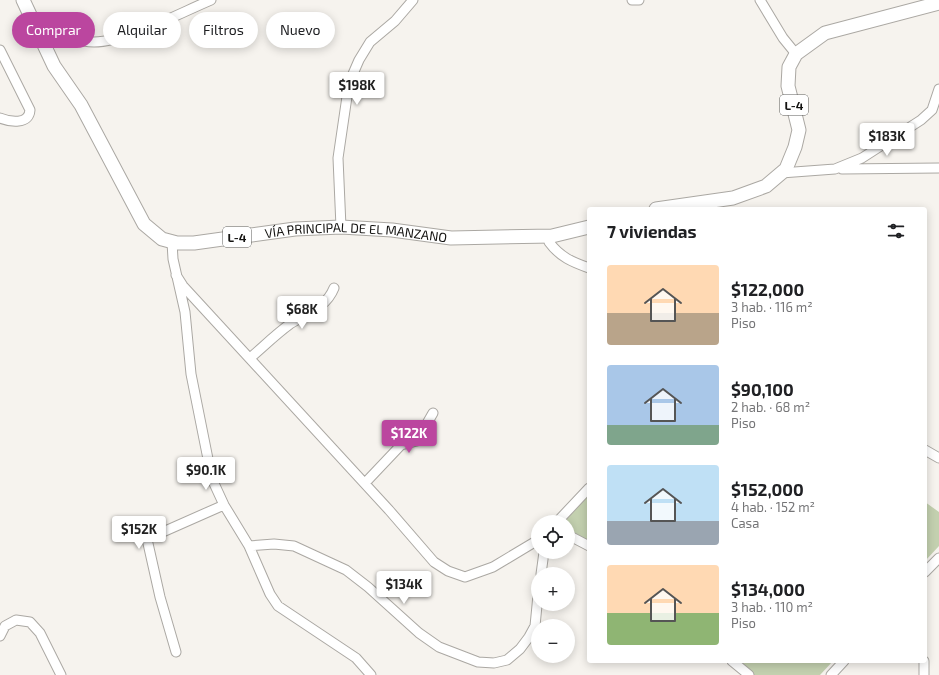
<!DOCTYPE html>
<html lang="es">
<head>
<meta charset="utf-8">
<style>
  body { margin:0; font-family:"Exo 2",sans-serif; background:#f6f6f6; color:#202124; height:100vh; display:flex; flex-direction:column; font-size:15px; white-space:nowrap }
  * { box-sizing:border-box; margin:0 }
  p { font-size:13px; color:#757577 }
  .icon { flex:none; width:22px; height:22px; fill:none; stroke:currentColor; stroke-width:2; stroke-linecap:round; stroke-linejoin:round }
  .map { position:relative; flex:1; overflow:hidden }
  .sheet { position:absolute; left:587px; top:207px; width:340px; height:456px; display:flex; flex-direction:column; background:#fff; border-radius:4px; box-shadow:0 2px 10px #0003 }
  .sheet>* { flex:none }
  .top-card { position:absolute; left:12px; top:12px; width:380px; height:36px; display:flex; gap:8px }
  .controls { position:absolute; left:531px; top:515px; display:grid; gap:8px }
  .controls a { display:grid; place-items:center; width:44px; height:44px; border-radius:50%; background:#fff; box-shadow:0 2px 10px #0003; font-size:20px }
  .price { position:absolute; translate:-50% -34px; padding:0 9px; border-radius:4px; background:#fff; color:#222; font-size:13px; line-height:26px; filter:drop-shadow(0 1px 2px #0008) }
  .price::after { content:''; position:absolute; left:50%; top:24px; width:12px; height:9px; margin-left:-6px; background:inherit; clip-path:polygon(0 0,100% 0,50% 100%) }
  .price.current { background:#bb469f; color:#fff }
  ul { padding:0; list-style:none }
  li { display:flex; align-items:center; gap:12px; height:100px; padding:0 20px }
  li span { display:grid; place-items:center; flex:none; width:112px; height:80px; border-radius:4px; color:#555 }
  li>.icon { margin-inline-start:auto }
  span .icon { width:48px; height:48px; fill:#fffc; stroke-width:1 }
  li b { font-size:17px }
  h2 { display:flex; justify-content:space-between; align-items:center; height:48px; padding:0 20px; font-size:17px }
  .pill { padding:0 14px; border-radius:18px; background:#fff; box-shadow:0 2px 10px #0003; font-size:14px; line-height:36px }
  .pill.current { background:#bb469f; color:#fff }
  .map>svg:first-child { display:block }
  .green { fill:#c3d0af }
  .lines { fill:none; stroke-linecap:round; stroke-linejoin:round }
  .street-casing { stroke:#aba8a3; stroke-width:11 }
  .primary-casing { stroke:#aba8a3; stroke-width:15 }
  .street { stroke:#fff; stroke-width:9 }
  .primary { stroke:#fff; stroke-width:13 }
  .labels { text-anchor:middle; dominant-baseline:central; stroke-width:3; stroke-linejoin:round; paint-order:stroke }
  .shield { fill:#fff; stroke:#5a5a58; stroke-width:1 }
  .shield-label { font-size:12px; font-weight:bold; fill:#141311 }
  .street-label { font-size:13px; fill:#141311; stroke:#fff }
</style>
</head>
<body>
<div class="map">
<svg width="939" height="675" viewBox="0 0 939 675">
  <rect width="100%" height="100%" fill="#f6f3ee"/>
  <path class="green" d="M589,490V544L568,531V522H555Z
    M925,502L939,512V546L925,561Z
    M733,661H833L820,675H748Z"/>
  <g class="lines">
    <g class="street-casing">
      <path id="street" d="M632,0H639
        M760,0L783,38L796,54
        M40,33C58,33 75,42 94,42C126,42 180,13 211,0
        M0,50L30,110C29,125 10,122 0,118
        M842,169L939,168
        M781,173L835,169L862,158L921,120L932,110L939,89
        M341,227L338,158L349,83L359,60L370,42L395,21L413,0
        M552,236L549,242C560,257 572,262 589,268
        M172,242L173,259L185,312L191,374L212,479L224,505L249,546L270,594L278,606L356,658L371,675
        M176,275L183,286L389,510L434,562L448,571L465,577L493,567L538,540
        M250,358C263,347 276,334 290,324C307,313 326,308 334,288
        M925,450L939,458
        M365,483L401,445L417,441L433,413
        M557,522L589,488
        M568,535L589,546
        M249,546L274,544L294,546L346,570L368,587L419,633L439,647L478,662L494,663L507,660L520,649L529,637L535,626L538,595
        M925,572L939,558
        M541,574L544,552
        M0,636L5,626L16,620L30,622L40,633L61,675
        M176,652L160,597L147,539L224,505
        M732,661L749,675
        M831,675L844,661
        M924,675V661"/>
    </g>
    <g class="primary-casing">
      <g id="primary">
        <path id="s1" d="M23,0L54,66L81,105L144,224L162,239L177,243H194L295,229L341,227L392,230L451,238L552,236L589,227"/>
        <path d="M656,209L733,198L766,186L786,169L795,147L799,130L788,86L789,67L796,54L825,33L939,3"/>
      </g>
    </g>
    <use href="#street" class="street"/>
    <use href="#primary" class="primary"/>
  </g>
  <g class="labels">
    <g class="shield">
      <rect x="780" y="95" width="28" height="20" rx="3"/>
      <rect x="223" y="227" width="28" height="20" rx="3"/>
    </g>
    <g class="shield-label">
      <text x="794" y="105">L-4</text>
      <text x="237" y="237">L-4</text>
    </g>
    <g class="street-label">
      <text stroke="none"><textPath href="#s1" startOffset="474">VÍA PRINCIPAL DE EL MANZANO</textPath></text>
    </g>
  </g>
</svg>
<div class="controls">
<a><svg class="icon" aria-label="locate" viewBox="0 0 24 24"><circle cx="12" cy="12" r="6"/><path d="M12 2v4M12 18v4M2 12h4M18 12h4"/></svg></a>
<a>+</a>
<a>−</a>
</div>
<b class="price" style="left:357px;top:106px">$198K</b>
<b class="price" style="left:887px;top:157px">$183K</b>
<b class="price" style="left:302px;top:330px">$68K</b>
<b class="price current" style="left:409px;top:454px">$122K</b>
<b class="price" style="left:206px;top:491px">$90.1K</b>
<b class="price" style="left:139px;top:550px">$152K</b>
<b class="price" style="left:404px;top:605px">$134K</b>
<div class="top-card">
<a class="pill current">Comprar</a>
<a class="pill">Alquilar</a>
<a class="pill">Filtros</a>
<a class="pill">Nuevo</a>
</div>
<section class="sheet">
<h2>7 viviendas<svg class="icon" aria-label="filters" viewBox="0 0 24 24"><path d="M4 7h16M4 17h16"/><circle cx="9" cy="7" r="2"/><circle cx="15" cy="17" r="2"/></svg></h2>
<ul>
<li><span style="background:linear-gradient(#ffd9b3 60%,#b9a48a 0)"><svg class="icon" aria-label="home" viewBox="0 0 24 24"><path d="M3 11l9-7 9 7M6 9v11h12V9"/></svg></span><div><b>$122,000</b><p>3 hab. · 116 m²</p><p>Piso</p></div></li>
<li><span style="background:linear-gradient(#a9c7e8 75%,#7fa58c 0)"><svg class="icon" aria-label="home" viewBox="0 0 24 24"><path d="M3 11l9-7 9 7M6 9v11h12V9"/></svg></span><div><b>$90,100</b><p>2 hab. · 68 m²</p><p>Piso</p></div></li>
<li><span style="background:linear-gradient(#bfe0f5 70%,#9aa5b1 0)"><svg class="icon" aria-label="home" viewBox="0 0 24 24"><path d="M3 11l9-7 9 7M6 9v11h12V9"/></svg></span><div><b>$152,000</b><p>4 hab. · 152 m²</p><p>Casa</p></div></li>
<li><span style="background:linear-gradient(#ffd9b3 60%,#8fb573 0)"><svg class="icon" aria-label="home" viewBox="0 0 24 24"><path d="M3 11l9-7 9 7M6 9v11h12V9"/></svg></span><div><b>$134,000</b><p>3 hab. · 110 m²</p><p>Piso</p></div></li>
</ul>
</section>
</div>
</body>
</html>
